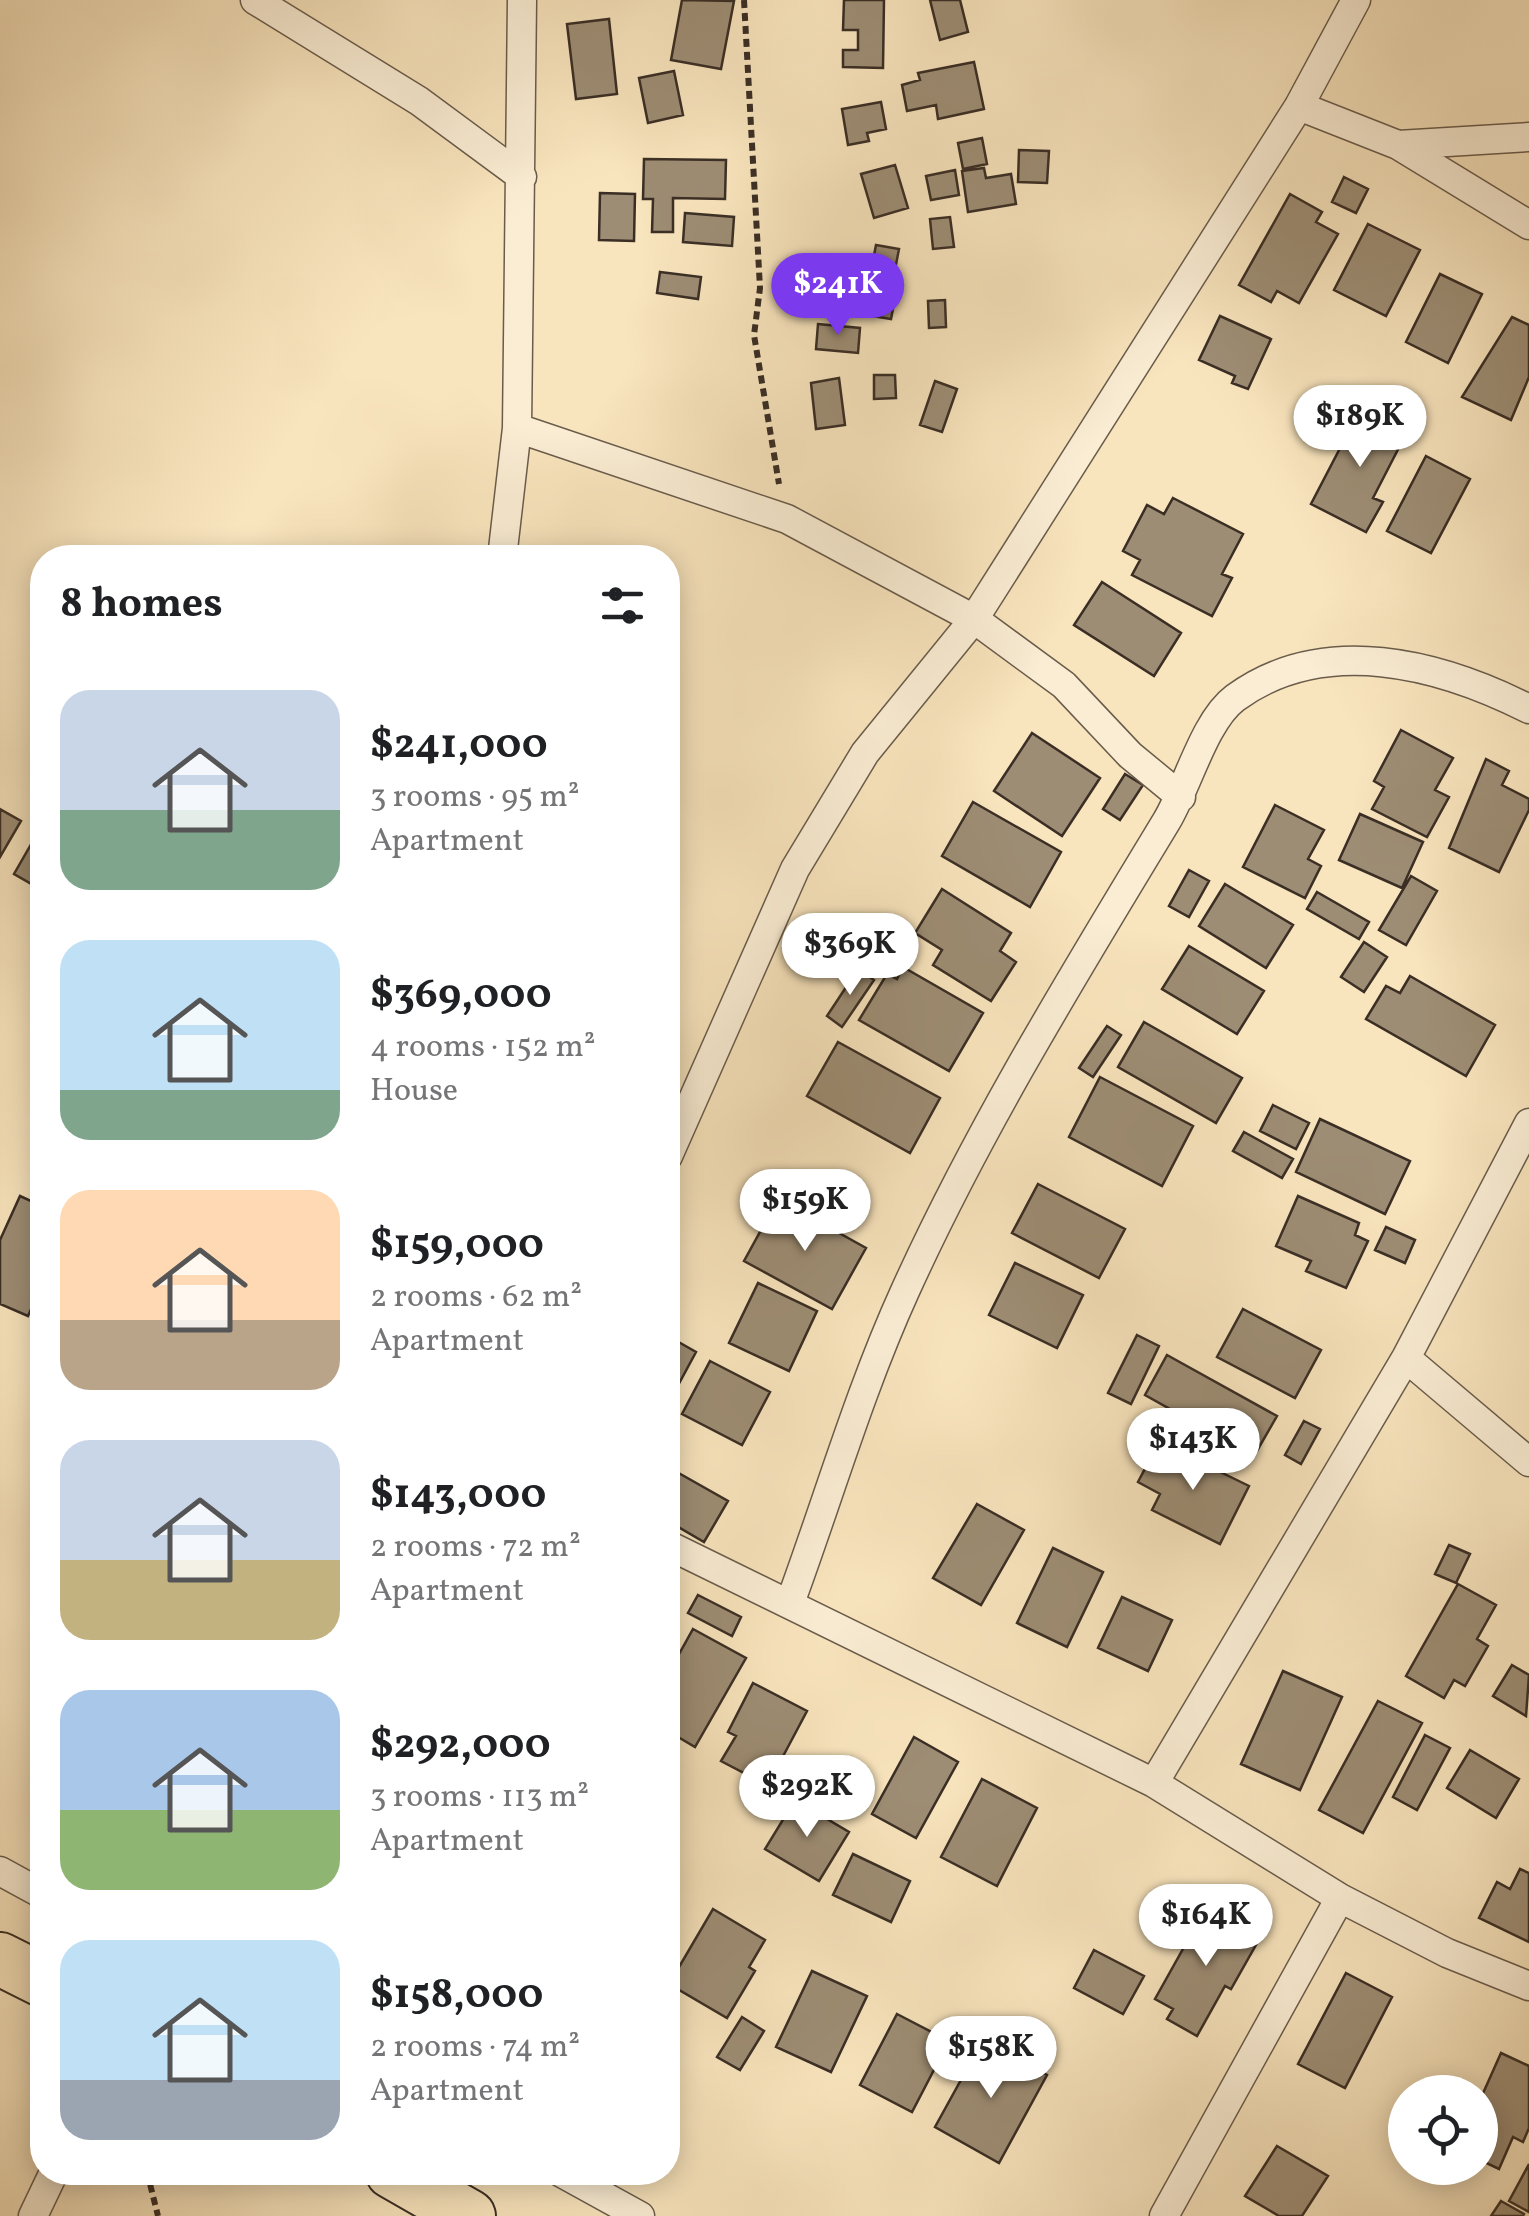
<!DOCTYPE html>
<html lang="en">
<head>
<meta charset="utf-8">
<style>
  body { margin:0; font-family:Vollkorn,serif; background:#f2f2f2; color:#202124; height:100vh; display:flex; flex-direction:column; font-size:38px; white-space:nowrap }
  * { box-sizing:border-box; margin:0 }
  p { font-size:32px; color:#757577 }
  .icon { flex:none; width:55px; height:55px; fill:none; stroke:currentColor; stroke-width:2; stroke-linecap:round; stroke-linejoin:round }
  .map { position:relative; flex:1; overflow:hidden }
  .details { position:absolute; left:30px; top:545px; width:650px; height:1640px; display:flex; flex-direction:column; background:#fff; border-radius:40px; box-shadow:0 5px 25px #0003 }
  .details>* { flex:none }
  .fabs { position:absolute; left:1388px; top:2075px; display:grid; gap:20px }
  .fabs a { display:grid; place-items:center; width:110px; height:110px; border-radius:50%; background:#fff; box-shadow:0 5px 25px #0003; font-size:50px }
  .price { position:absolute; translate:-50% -85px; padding:0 22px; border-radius:35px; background:#fff; color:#222; font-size:32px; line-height:65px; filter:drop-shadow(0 2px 5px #0008) }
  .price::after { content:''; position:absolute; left:50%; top:60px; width:30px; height:22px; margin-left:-15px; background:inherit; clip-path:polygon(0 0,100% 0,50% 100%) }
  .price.on { background:#7c3aed; color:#fff }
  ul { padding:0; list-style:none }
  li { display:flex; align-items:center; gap:30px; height:250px; padding:0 30px }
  li span { display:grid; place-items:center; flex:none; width:280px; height:200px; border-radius:30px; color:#555 }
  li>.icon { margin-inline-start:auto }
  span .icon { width:120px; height:120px; fill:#fffc; stroke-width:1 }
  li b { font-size:42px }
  h2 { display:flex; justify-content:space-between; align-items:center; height:120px; padding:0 30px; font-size:42px }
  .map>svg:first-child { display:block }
  .building { fill:#9d8d74; stroke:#3a2e25; stroke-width:2.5 }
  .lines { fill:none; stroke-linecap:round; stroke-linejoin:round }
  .street-casing { stroke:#6a5c4b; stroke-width:31 }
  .highway-casing { stroke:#3a2e25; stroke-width:56 }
  .path { stroke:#3a2e25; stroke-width:6; stroke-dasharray:8 5; stroke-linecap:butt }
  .street { stroke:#faedd4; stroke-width:28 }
  .highway { stroke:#f8e4bd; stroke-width:52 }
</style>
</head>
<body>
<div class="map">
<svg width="1529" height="2216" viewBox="0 0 1529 2216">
  <rect width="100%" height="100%" fill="#f8e4bd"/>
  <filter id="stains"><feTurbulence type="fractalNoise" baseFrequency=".002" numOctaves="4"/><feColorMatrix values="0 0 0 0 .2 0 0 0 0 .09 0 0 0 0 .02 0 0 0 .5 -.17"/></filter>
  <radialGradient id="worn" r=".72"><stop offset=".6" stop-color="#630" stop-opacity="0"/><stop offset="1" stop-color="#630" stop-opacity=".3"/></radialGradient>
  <path class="building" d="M682,0L734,1L721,69L671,60Z
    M844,0H884L883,68L843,67V50H858V30H843Z
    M930,0H960L968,32L940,40Z
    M609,19L617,94L576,99L567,24Z
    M974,62L984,109L938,119L936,105L907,111L902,85L920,80L918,73Z
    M674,71L683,115L648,123L639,78Z
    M881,102L886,129L867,133L869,141L848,145L842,109Z
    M982,138L987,164L963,169L958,143Z
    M1019,150L1049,151L1047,183L1018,182Z
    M644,159L726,160L725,199L673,198V232H652L653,199H643Z
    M895,165L908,208L874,218L861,174Z
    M984,168L986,178L1011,174L1016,204L968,212L962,171Z
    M955,170L959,195L931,200L926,176Z
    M1344,177L1368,189L1356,213L1332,202Z
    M600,193L635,194L634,241L599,240Z
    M1290,194L1322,212L1316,222L1338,234L1299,303L1277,291L1271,302L1239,285Z
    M685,213L734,217L732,246L683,242Z
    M950,217L954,247L933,249L930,219Z
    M1368,224L1420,250L1386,316L1334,290Z
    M876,245L899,249L894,275L871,271Z
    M660,272L701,277L698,299L657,293Z
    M1440,274L1482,294L1448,363L1406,342Z
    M872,279L898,283L891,319L866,315Z
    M945,300L946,327L929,328L928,301Z
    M1220,316L1271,339L1248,389L1232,383L1235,376L1199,360Z
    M1512,317L1529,325V377L1511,420L1462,397Z
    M818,324L860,328L858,353L816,349Z
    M874,375H895L896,398L874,399Z
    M839,378L845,425L816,429L811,383Z
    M935,381L957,389L942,432L920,425Z
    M1362,406L1408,430L1373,498L1383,502L1366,532L1311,504Z
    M1426,456L1470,479L1431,553L1387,531Z
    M1173,498L1243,534L1222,574L1232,578L1212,616L1132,575L1140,560L1123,551L1147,505L1164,514Z
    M1102,582L1181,633L1154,676L1074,625Z
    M1401,730L1453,758L1435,790L1449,797L1427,837L1372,809L1384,787L1374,781Z
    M1032,733L1100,778L1062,836L994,791Z
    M1486,759L1509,771L1502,785L1529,799V810L1499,872L1449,848Z
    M1125,774L1143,785L1120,820L1103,809Z
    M973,802L1061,852L1030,907L942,856Z
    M1275,805L1324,830L1308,859L1321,866L1305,898L1243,867Z
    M0,809L21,821L0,857Z
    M1360,814L1423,842L1402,888L1339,860Z
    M41,827L42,828V890L14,874Z
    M1189,870L1209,881L1189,917L1169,906Z
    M1411,876L1437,891L1406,945L1379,930Z
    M1225,884L1293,925L1266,968L1199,926Z
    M942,889L1011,933L1000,951L1016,962L991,1001L933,965L942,950L915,933Z
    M1317,892L1369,922L1359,939L1307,909Z
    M1364,942L1387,957L1364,992L1341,977Z
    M1189,946L1264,991L1237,1034L1162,989Z
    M903,967L983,1013L949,1071L859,1020L887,974L897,979Z
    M858,969L874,980L842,1027L827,1016Z
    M1410,976L1495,1025L1466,1076L1366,1019L1386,986L1400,993Z
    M1144,1022L1242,1078L1216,1123L1118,1067Z
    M1107,1026L1121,1035L1093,1077L1079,1068Z
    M838,1042L940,1098L910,1153L807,1096Z
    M1100,1077L1193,1126L1162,1186L1069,1137Z
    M1273,1105L1309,1123L1296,1149L1260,1131Z
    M1320,1119L1410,1161L1385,1214L1296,1172Z
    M1244,1132L1293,1159L1282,1178L1233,1151Z
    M1038,1184L1125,1229L1099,1278L1012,1233Z
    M20,1196L42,1206V1284L28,1316L0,1304V1240Z
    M1298,1196L1359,1223L1355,1235L1368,1241L1346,1288L1306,1271L1311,1261L1276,1246Z
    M778,1199L866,1248L832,1309L744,1261Z
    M1386,1227L1415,1240L1405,1263L1375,1250Z
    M1015,1263L1083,1295L1057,1348L989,1315Z
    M758,1283L817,1311L789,1371L729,1343Z
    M1243,1309L1321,1350L1295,1398L1217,1357Z
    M1137,1335L1159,1346L1131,1404L1108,1393Z
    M668,1336L696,1352L668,1404Z
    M1167,1355L1277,1416L1254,1456L1145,1395Z
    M710,1361L770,1392L742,1445L682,1414Z
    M1304,1421L1320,1429L1301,1464L1285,1455Z
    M1159,1442L1249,1486L1220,1544L1152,1510L1160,1494L1138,1482Z
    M668,1467L728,1501L704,1542L668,1521Z
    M977,1504L1024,1530L981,1605L933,1578Z
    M1449,1545L1470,1554L1456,1583L1435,1574Z
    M1053,1548L1103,1572L1067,1647L1017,1623Z
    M1458,1584L1496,1605L1477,1639L1488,1646L1465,1686L1454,1680L1444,1698L1406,1676Z
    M698,1595L741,1617L732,1636L688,1613Z
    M1122,1597L1172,1620L1148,1671L1098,1648Z
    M693,1629L746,1658L695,1747L668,1731V1674Z
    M1512,1665L1529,1675L1526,1716L1493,1696Z
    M1283,1671L1342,1697L1300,1790L1241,1764Z
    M753,1683L807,1711L780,1762L773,1759L761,1782L721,1761L736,1736L728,1732Z
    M1378,1701L1422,1723L1363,1833L1319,1810Z
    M1425,1735L1450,1748L1417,1810L1393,1797Z
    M914,1737L958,1762L916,1838L872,1814Z
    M1470,1750L1519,1779L1496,1818L1447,1788Z
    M982,1779L1037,1808L997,1886L941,1857Z
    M795,1800L849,1832L819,1881L765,1849Z
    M853,1854L910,1881L891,1922L833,1895Z
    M1520,1869L1529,1873V1942L1479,1918L1497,1882L1510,1889Z
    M1207,1906L1261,1936L1231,1989L1225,1986L1197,2036L1167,2019L1173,2009L1155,1999Z
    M713,1909L765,1940L749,1967L755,1971L727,2018L669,1984Z
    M1094,1950L1144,1976L1123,2014L1074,1988Z
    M812,1971L867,1996L831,2072L776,2047Z
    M1346,1973L1392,1997L1345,2088L1298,2064Z
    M897,2014L949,2041L912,2112L860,2085Z
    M742,2017L764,2031L740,2070L717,2057Z
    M983,2040L1047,2075L999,2163L935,2127Z
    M1501,2053L1529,2066V2128L1523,2142L1513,2137L1499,2169L1480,2160V2100Z
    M1277,2146L1328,2176L1302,2216H1279L1245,2196Z
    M1529,2164V2212L1509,2201Z
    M1501,2201L1524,2214L1523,2216H1491Z"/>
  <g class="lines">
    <g class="street-casing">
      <path id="street" d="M255,0L419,101L522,177
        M1299,106L1398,145L1529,225
        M1398,145L1529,137
        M517,428L787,519L974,619L1064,685L1130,755L1181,797
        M502,558L517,428L522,0
        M668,1156L795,869L865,753L974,619L1299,106L1356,0
        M1406,1358L1529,1462
        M668,1545L1154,1783L1340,1898L1447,1953L1529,1986
        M790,1603C828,1500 859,1392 905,1291C979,1128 1073,976 1166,822C1187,788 1204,721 1235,698C1324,633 1440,664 1529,709
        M1154,1783L1406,1358L1529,1123
        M0,1871L42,1894
        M560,2172L640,2216
        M33,2216L54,2172
        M1164,2216L1340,1898"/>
    </g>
    <g class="highway-casing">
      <path id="highway" d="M0,1959L42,1980
        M392,2172L469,2216"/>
    </g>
    <path class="path" d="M744,0L760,288L754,335L779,484
      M147,2172L158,2216"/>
    <use href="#street" class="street"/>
    <use href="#highway" class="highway"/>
  </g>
  <rect width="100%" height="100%" filter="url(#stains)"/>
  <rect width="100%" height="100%" fill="url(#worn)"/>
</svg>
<div class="fabs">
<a><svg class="icon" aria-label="locate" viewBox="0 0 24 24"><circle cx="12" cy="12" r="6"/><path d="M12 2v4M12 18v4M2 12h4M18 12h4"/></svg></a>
</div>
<b class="price on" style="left:838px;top:338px">$241K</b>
<b class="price" style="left:1360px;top:470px">$189K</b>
<b class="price" style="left:850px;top:998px">$369K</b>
<b class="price" style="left:805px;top:1254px">$159K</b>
<b class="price" style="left:1193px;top:1493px">$143K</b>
<b class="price" style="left:807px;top:1840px">$292K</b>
<b class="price" style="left:1206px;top:1969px">$164K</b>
<b class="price" style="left:991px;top:2101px">$158K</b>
<section class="details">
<h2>8 homes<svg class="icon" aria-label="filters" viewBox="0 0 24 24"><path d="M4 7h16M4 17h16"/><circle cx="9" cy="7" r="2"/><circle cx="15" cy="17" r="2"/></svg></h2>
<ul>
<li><span style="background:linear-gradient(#c9d6e8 60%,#7fa58c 0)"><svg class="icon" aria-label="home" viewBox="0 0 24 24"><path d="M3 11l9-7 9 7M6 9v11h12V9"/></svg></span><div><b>$241,000</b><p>3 rooms · 95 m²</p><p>Apartment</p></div></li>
<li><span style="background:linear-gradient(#bfe0f5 75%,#7fa58c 0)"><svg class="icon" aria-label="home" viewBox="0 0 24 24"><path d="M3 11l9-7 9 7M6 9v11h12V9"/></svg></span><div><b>$369,000</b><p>4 rooms · 152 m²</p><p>House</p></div></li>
<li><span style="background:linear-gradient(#ffd9b3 65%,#b9a48a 0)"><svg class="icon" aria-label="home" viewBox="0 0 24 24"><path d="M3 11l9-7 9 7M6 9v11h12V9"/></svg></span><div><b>$159,000</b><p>2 rooms · 62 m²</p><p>Apartment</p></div></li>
<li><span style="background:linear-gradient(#c9d6e8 60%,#c2b280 0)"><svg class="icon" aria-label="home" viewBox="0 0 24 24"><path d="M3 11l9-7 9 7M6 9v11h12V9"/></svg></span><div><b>$143,000</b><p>2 rooms · 72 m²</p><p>Apartment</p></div></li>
<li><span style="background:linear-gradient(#a9c7e8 60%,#8fb573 0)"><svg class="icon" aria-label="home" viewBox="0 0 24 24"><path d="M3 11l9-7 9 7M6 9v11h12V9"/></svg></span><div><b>$292,000</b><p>3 rooms · 113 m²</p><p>Apartment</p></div></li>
<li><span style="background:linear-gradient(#bfe0f5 70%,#9aa5b1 0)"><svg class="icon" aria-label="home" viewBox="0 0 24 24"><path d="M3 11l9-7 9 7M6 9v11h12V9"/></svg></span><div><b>$158,000</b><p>2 rooms · 74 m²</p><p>Apartment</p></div></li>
</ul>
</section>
</div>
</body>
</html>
